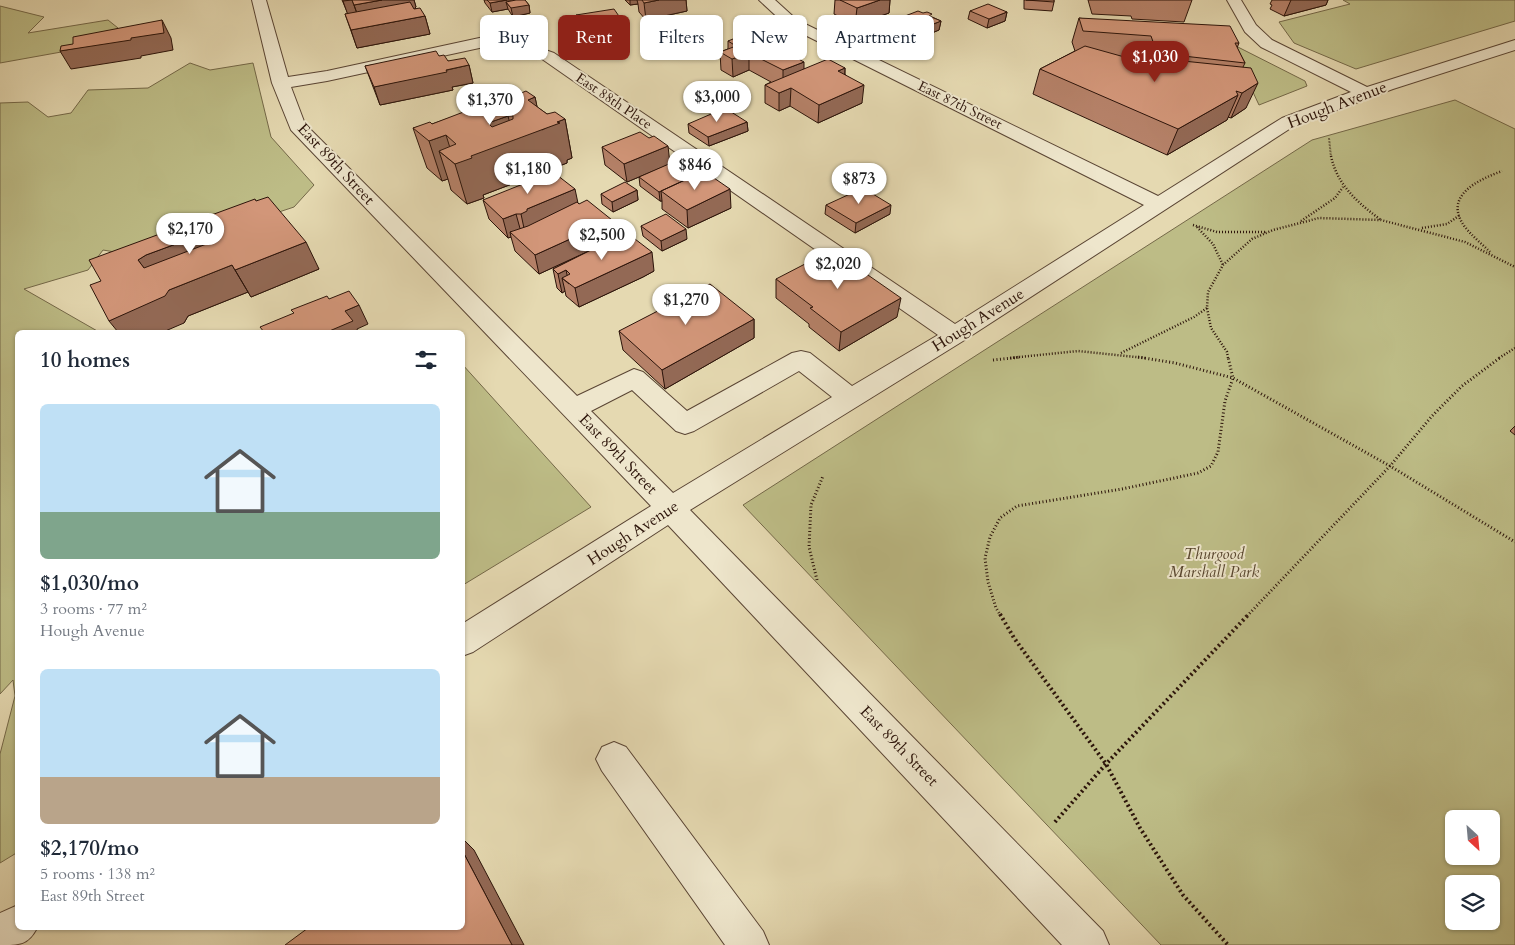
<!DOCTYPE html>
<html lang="en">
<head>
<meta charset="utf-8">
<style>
  body { margin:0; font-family:Cardo,serif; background:#f2f2f3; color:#1f2937; height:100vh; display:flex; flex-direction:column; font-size:19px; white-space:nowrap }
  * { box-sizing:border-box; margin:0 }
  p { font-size:16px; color:#747a83 }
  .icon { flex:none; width:28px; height:28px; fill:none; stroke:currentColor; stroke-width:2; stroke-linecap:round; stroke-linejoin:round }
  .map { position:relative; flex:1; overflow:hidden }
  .side { position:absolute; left:15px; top:330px; width:450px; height:600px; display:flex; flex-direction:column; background:#fff; border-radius:8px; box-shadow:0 1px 4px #0004 }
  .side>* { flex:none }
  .top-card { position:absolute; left:480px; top:15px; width:475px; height:45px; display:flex; gap:10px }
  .needle { width:32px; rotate:154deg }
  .buttons { position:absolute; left:1445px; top:810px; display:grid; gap:10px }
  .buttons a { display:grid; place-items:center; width:55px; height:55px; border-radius:8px; background:#fff; box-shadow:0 1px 4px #0004; font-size:25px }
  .price { position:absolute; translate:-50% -42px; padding:0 11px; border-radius:18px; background:#fff; color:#222; font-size:16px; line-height:32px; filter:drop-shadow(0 1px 2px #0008) }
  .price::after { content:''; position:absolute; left:50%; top:30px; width:15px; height:11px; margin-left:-8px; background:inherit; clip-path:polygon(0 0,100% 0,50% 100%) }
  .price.current { background:#8f2418; color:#fff }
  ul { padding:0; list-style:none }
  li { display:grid; align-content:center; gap:10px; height:265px; padding:0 25px }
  li span { display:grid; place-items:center; height:155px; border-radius:8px; color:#555 }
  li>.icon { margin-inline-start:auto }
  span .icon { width:90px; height:90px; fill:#fffc; stroke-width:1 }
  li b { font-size:21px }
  h2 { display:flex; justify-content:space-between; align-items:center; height:60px; padding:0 25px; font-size:21px }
  .chip { padding:0 18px; border-radius:8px; background:#fff; box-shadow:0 1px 4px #0004; font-size:18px; line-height:45px }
  .chip.current { background:#8f2418; color:#fff }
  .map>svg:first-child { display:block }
  .green { fill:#bdbc86; stroke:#746848; fill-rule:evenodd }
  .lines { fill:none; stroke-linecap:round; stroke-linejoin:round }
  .minor-casing { stroke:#5a4534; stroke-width:2 }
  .path-far3 { stroke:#2c140a; stroke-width:2; stroke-dasharray:0.5 1; stroke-linecap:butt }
  .path-far2 { stroke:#2c140a; stroke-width:2.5; stroke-dasharray:1 2; stroke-linecap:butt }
  .path-far1 { stroke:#2c140a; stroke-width:3; stroke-dasharray:1 2.5; stroke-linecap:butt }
  .path { stroke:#2c140a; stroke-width:4; stroke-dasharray:2 3; stroke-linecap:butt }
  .minor { fill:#eee6cc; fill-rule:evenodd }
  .wall { fill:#b58168; stroke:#2c140a }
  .shaded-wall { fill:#936955; stroke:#2c140a }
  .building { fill:#d29679; stroke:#2c140a; fill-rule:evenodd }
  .labels { text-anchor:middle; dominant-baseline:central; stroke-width:4; stroke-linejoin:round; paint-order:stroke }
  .far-street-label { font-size:14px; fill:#2c140a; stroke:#eee6cc }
  .street-label { font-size:16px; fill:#2c140a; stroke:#eee6cc }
  .park-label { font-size:16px; font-style:italic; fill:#58462f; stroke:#eee6cc }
</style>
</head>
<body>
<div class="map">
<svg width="1515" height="945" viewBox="0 0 1515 945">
  <rect width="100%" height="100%" fill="#e5d9b1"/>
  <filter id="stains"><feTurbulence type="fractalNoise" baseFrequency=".004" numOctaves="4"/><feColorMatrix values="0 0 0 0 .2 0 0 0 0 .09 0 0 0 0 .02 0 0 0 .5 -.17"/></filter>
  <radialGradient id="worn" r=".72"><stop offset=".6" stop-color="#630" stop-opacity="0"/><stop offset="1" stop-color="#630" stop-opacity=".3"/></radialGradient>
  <path class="green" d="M1343,0H1515V21L1356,69L1294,43L1279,22L1350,4Z
    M0,6L44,17L28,33L108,20L118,28L78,49L0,63Z
    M1230,43L1305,81L1307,86L1259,105Z
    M190,63L210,70L253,63L271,137L314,185L294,207L144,257L103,250L88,270L24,289L99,332H18V852L0,863V754L15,696L13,680L0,694V103L28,102L48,117L71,113L88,90L148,88Z
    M1455,100L1515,129V945H1161L743,505L1312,140ZM1454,819H1491V856H1454ZM1454,884H1491V921H1454Z
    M462,364L591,507L463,585H462Z"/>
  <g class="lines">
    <g class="minor-casing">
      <path id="minor" d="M252,0H266L288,77L327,71L484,37L517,40L554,53L955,324L1144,205L787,26L759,0H775L797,20L1158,196L1282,118L1351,92L1261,47L1245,32L1227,0H1241L1256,25L1272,40L1367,87L1515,40V50L1393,89L1294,126L963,341L690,510L1103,931L1109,945H1062L668,525L473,652L462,656V624L651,506L291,130L272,83ZM484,47L516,50L542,59L938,335L852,386L810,353L801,351L792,353L687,411L643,372L634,369L577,396L305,124L291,87L327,81ZM799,371L832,397L673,493L591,411L632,390L676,431L685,434L694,431Z
        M614,742L626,747L763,931L769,945H725L602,771L596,759L602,747Z
        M18,905V928H37C28,945 20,945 0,945V913Z"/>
    </g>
    <path class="path-far3" d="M1329,138L1331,157"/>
    <path class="path-far2" d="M1331,156C1337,185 1358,203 1381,220
      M1301,221L1335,198L1343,187
      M1193,225L1217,232H1267
      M1197,227L1213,244L1223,265
      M1422,228L1447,224L1460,215
      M1490,252C1482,244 1472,236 1465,227C1442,196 1478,180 1502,171
      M1121,353L1194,317L1207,308
      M1010,358L1078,351L1145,358
      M1228,358L1227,352L1211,328L1207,308L1208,292L1223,265L1252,239L1273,230L1319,218L1381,220L1465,242L1515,267
      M1499,358L1515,348"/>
    <path class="path-far1" d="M1138,357L1175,363L1233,378L1390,466L1515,542
      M993,360L1021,357
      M817,580L809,547L811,505L823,476
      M1001,616L996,608L988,582L985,558L990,537L1000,518L1017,506L1122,489L1198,473L1211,466L1218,452L1225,401L1233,378L1228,357
      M1247,616L1390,466L1432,416L1462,386L1501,357"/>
    <path class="path" d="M1000,614L1014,638L1106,764L1140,828L1183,895L1228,945
      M1055,822L1106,764L1249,614"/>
    <use href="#minor" class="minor"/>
  </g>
  <path class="wall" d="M342,0H414L416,7L415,8L425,16L430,34L357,48L345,14H348Z
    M484,0H525L529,5L530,13L513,17L508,9L492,12L485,3Z
    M625,0H686L687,11L646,20L639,12L638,4L630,5Z
    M835,0H890L889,13L855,25L834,14Z
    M1024,0H1054V2L1052,11L1024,9Z
    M1088,0H1192L1184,22L1132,19L1131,16L1092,14Z
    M1272,0H1328L1326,5L1284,16L1270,9L1272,5L1270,4Z
    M970,11L1007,12L1005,21L987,28L968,19Z
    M576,15L621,19L622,28L585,35L578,24Z
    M932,17L941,21L939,30L915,40L891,30L892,21Z
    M1079,18L1239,43L1237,48L1245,63L1243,67L1246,108L1231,118L1228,117L1227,120L1167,155L1033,94L1040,69L1075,51L1072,42Z
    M728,41L800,44L799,59L804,69L845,68V74L862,103L818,123L790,106L779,111L765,103V85L771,82L749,70L733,77L721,70L720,52L728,49Z
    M439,56L448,61L469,65L473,83L452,87L453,90L380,105L365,66Z
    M519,94L535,97L537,107L547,114L565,119L572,158L567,160V163L483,195L484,198L467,204L451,190L448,179L442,181L427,168L413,128L432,124Z
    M747,122L748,131L709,146L689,133L688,124Z
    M602,147L670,164L731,208L688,228L662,209V201H660L640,186L639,177L627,182L605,165Z
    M637,190L638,200L613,212L602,204L601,194Z
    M483,200L578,203L615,238L654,271L643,277L579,307L566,296L565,291L562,293L557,288L553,269L591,250L539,274L515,251L511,237L508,238L489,219Z
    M256,201L319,269L251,297L248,292L188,316L184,323L101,281Z
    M826,205L890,214L855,233L825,214Z
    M641,226L687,239L662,251L643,236Z
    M776,279L897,317L839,351L809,327V324L776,298Z
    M754,319V338L665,389L623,350L619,331Z
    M1515,426V435L1510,431Z"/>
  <path class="shaded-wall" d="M352,0L358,16L349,18L343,1Z
    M382,0H414L416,7L415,8L416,12L360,22L354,5Z
    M507,0H523L529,5L530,13L513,17L511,8L506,2L508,9L492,12L490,3Z
    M630,0H637L638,4L630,5Z
    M659,0H686L687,11L646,20L644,3Z
    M880,0H890L889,13L855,25L857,8Z
    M1291,0H1328L1326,5L1284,16Z
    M1007,12L1005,21L987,28L989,19Z
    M425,16L430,34L357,48L351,30Z
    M621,19L622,28L585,35L584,26Z
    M162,20L171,38L173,50L141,56V58L71,69L60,51L131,38Z
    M941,21L939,30L915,40L916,31Z
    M800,44L799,61L784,51Z
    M749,53V70L733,77L732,59Z
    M804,62V79L783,88V70Z
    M469,65L473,83L452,87L453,90L380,105L374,87Z
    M845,68L844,86L838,71Z
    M1258,83L1246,108L1231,118L1242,93Z
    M864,85L862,103L818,123L819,105Z
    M791,88L790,106L779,111V93Z
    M1238,95L1227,120L1167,155L1178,129Z
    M535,97L542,130L557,122L565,119L572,158L567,160V163L483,195L484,198L467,204L455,164L471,156L488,123L508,116L514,140L528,100Z
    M747,122L748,131L709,146L708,137Z
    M446,135L455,164L439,151L448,179L442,181L429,141Z
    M668,146L670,164L627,182L624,164Z
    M575,189L579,208L525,233L521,214L527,209Z
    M730,189L731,208L688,228L687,210Z
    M637,190L638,200L613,212L612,202Z
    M661,191L662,201H660L659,192Z
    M891,205L890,214L855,233L856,223Z
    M516,214L521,232H510L511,237L508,238L503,219Z
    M612,220L615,239L539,274L535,255Z
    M686,229L687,239L662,251L661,241Z
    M203,234L219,260L157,286L138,260L146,255Z
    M306,242L319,269L251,297L235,270Z
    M652,252L654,271L643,277L579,307L575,288Z
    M232,265L248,292L188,316L184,323L163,332H118L109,321L169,290Z
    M566,270L569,284L562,278L565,291L562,293L558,274Z
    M901,298L897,317L839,351L841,332Z
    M359,305L368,324L357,329L358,332H327L345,311Z
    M754,319V338L665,389L662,370Z
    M462,838L474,850L524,945H512L462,850Z"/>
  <path class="building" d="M352,0H382L354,5Z
    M487,0H507L490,3Z
    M516,0H525L529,5L511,8L506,2Z
    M642,0H659L644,3Z
    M840,0H880L857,8Z
    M1026,0H1054V2Z
    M410,2L414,9L420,8L425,16L351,30L345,14Z
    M988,4L1007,12L989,19L970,11Z
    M614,9L621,19L584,26L576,15Z
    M918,11L923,13L927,12L932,14L929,16L941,21L916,31L892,21Z
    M1079,18L1230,26L1239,43H1235L1245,63L1157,53L1151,36L1083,31Z
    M162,20L164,33L131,38V40L60,51L61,46L73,44V37Z
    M768,28L800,44L784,51L804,62L783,70L749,53L732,59L720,52L736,46L728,41L733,39Z
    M1085,46L1128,58L1132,56L1151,64L1154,58L1251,68L1258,83L1242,93L1236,91L1238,95L1178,129L1040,69Z
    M436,51L439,56L444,55L448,61L465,58L469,65L446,70L447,72L374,87L365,66Z
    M828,59L845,68L838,71L864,85L819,105L791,88L779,93L765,85Z
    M526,91L535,97L528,100L547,114L555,112L565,119L557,122L560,123L471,156L472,158L455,164L439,151L456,144L446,135L429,141L413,128L430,122L432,124L516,92L519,94ZM508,116H513V119L492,127L488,123Z
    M725,108L747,122L708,137L688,124Z
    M640,132L649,138L654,136L668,146L624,164L602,147Z
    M678,160L698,174L659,192L639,177Z
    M553,172L575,189L527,209V211L521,214H516L503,219L483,200Z
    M700,173L710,180L714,178L730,189L687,210L661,191Z
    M625,182L637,190L612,202L601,194Z
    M863,188L891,205L856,223L826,205Z
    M268,197L306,242L235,270L232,265L169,290L165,296L109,321L90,285L101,281L89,260L255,199L256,201ZM203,234L209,243L144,268L138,260L146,255Z
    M587,200L612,220L535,255L510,232L528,226L577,202L579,204Z
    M666,214L686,229L661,241L641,226Z
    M631,236L652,252L575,288L562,278L570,274L566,270L558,274L553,269L591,250L592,248L615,238L619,242Z
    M832,250L901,298L841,332L810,308L813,307L776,279Z
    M710,284L754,319L662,370L619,331Z
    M349,291L359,305L345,311L353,321L327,332H264L260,327L294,313L291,310L327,296L329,299Z
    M462,850L512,945H285L308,928H462Z"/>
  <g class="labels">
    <g class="far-street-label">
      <text transform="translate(614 101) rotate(34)">East 88th Place</text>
      <text transform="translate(960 105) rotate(26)">East 87th Street</text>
    </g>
    <g class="street-label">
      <text transform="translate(1337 105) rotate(-21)">Hough Avenue</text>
      <text transform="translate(336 164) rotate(47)">East 89th Street</text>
      <text transform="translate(978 320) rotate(-32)">Hough Avenue</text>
      <text transform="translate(618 454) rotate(46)">East 89th Street</text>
      <text transform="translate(633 533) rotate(-33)">Hough Avenue</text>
      <text transform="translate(899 746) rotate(46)">East 89th Street</text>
    </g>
    <g class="park-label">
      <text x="1214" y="554">Thurgood<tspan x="1214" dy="18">Marshall Park</tspan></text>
    </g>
  </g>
  <rect width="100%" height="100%" filter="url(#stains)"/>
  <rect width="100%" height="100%" fill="url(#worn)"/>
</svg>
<div class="buttons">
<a><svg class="needle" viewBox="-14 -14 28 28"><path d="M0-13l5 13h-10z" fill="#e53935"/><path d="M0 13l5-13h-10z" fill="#747a83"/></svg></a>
<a><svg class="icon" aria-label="layers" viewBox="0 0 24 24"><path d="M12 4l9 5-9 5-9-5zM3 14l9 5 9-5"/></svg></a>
</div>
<b class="price current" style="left:1155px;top:83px">$1,030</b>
<b class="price" style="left:717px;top:123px">$3,000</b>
<b class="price" style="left:490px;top:126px">$1,370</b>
<b class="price" style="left:695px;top:191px">$846</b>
<b class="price" style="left:528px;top:195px">$1,180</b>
<b class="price" style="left:859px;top:205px">$873</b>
<b class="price" style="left:190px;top:255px">$2,170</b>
<b class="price" style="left:602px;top:261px">$2,500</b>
<b class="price" style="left:838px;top:290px">$2,020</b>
<b class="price" style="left:686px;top:326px">$1,270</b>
<div class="top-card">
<a class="chip">Buy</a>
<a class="chip current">Rent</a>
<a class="chip">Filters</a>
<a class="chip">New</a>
<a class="chip">Apartment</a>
</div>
<section class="side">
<h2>10 homes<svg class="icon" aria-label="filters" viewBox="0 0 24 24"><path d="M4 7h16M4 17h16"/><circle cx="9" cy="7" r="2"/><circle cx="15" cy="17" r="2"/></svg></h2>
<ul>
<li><span style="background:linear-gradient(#bfe0f5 70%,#7fa58c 0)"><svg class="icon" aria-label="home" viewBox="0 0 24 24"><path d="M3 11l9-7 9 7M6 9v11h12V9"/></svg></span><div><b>$1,030/mo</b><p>3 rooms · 77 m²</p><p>Hough Avenue</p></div></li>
<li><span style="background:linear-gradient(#bfe0f5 70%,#b9a48a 0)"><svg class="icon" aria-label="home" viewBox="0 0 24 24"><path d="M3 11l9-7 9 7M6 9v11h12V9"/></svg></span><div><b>$2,170/mo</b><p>5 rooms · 138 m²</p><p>East 89th Street</p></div></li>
</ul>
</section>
</div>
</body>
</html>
